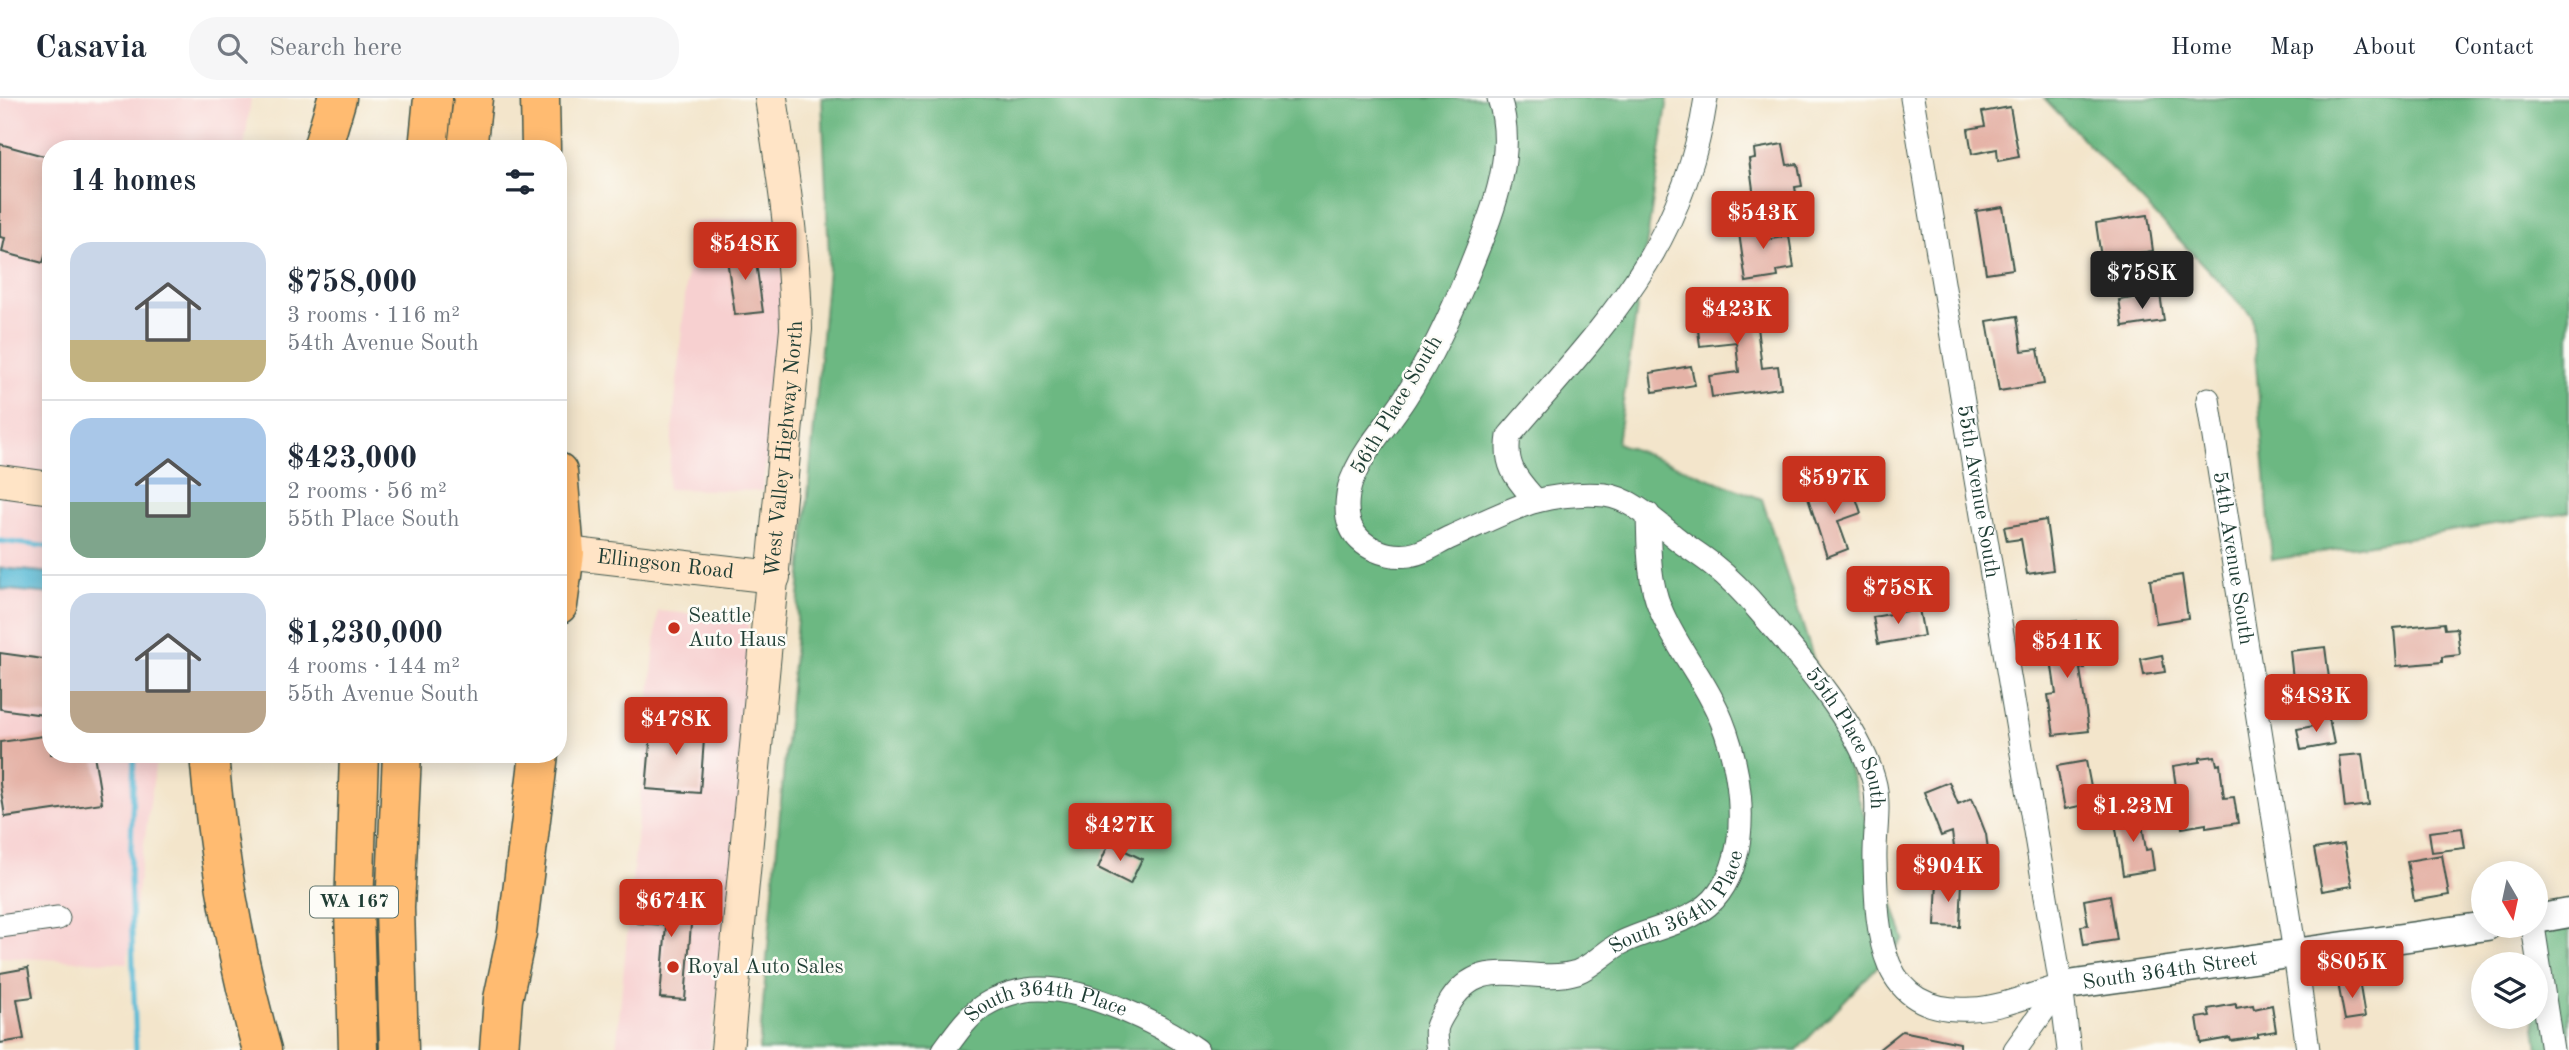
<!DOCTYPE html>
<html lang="en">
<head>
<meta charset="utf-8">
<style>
  body { margin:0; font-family:"Old Standard TT",serif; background:#f6f6f7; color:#1f2937; height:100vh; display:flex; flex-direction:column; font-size:26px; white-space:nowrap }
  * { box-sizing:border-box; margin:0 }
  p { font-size:23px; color:#747a83 }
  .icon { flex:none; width:38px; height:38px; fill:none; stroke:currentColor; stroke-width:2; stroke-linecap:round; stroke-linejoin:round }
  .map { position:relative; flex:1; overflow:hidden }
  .drawer { position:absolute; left:42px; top:42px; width:525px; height:623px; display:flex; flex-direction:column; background:#fff; border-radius:28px; box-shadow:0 4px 18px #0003 }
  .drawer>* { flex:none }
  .needle { width:46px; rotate:171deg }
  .fabs { position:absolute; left:2471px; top:763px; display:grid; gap:14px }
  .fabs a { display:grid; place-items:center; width:77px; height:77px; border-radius:50%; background:#fff; box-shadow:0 4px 18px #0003; font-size:35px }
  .price { position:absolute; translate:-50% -60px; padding:0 16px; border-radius:7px; background:#c8321e; color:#fff; font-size:23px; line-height:46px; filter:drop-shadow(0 2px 4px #0008) }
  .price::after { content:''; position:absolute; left:50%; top:42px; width:21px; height:16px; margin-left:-10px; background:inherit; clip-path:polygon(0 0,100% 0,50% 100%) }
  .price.active { background:#222; color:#fff }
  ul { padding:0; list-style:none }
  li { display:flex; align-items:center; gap:21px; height:175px; padding:0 28px }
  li+li { border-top:2px solid #e0e1e3 }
  li span { display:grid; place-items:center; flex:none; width:196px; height:140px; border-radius:21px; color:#555 }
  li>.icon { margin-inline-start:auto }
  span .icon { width:84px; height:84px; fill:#fffc; stroke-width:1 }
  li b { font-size:30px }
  h2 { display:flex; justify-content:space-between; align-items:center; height:84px; padding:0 28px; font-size:30px }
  header { display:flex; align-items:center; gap:42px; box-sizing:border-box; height:98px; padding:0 35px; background:#fff; border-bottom:2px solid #e0e1e3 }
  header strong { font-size:33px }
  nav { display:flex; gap:38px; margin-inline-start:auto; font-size:24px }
  .search { width:490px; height:63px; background:#f6f6f7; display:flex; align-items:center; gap:18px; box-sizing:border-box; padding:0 24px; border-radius:28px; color:#747a83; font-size:26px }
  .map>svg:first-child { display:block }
  .built { fill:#f7d0d0 }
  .forest { fill:#6cb882; stroke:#467a5b; stroke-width:2 }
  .water { fill:#57b9d5; stroke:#3b7b84; stroke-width:2 }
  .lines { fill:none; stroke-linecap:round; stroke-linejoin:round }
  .stream { stroke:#57b9d5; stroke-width:5 }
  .building { fill:#e5b3a7 }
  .minor-casing { stroke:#3f564b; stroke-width:25 }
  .tertiary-casing { stroke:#3f564b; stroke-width:31 }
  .secondary-casing { stroke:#3f564b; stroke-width:34 }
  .motorway-casing { stroke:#3f564b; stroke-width:41 }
  .minor { stroke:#fff; stroke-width:23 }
  .tertiary { stroke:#fff; stroke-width:28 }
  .secondary { stroke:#ffe4c6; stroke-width:32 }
  .motorway { stroke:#ffbb71; stroke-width:38 }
  .poi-dot { fill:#c8321e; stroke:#fdfcf7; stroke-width:2.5 }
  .labels { text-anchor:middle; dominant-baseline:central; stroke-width:5; stroke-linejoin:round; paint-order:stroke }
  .shield { fill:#fdfcf7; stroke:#62766e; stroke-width:2 }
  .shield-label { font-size:19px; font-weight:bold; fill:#1f3d34 }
  .street-label { font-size:21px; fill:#1f3d34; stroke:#fdfcf7 }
  .poi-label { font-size:21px; fill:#1f3d34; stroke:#fdfcf7; text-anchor:start }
</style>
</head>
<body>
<header>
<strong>Casavia</strong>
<div class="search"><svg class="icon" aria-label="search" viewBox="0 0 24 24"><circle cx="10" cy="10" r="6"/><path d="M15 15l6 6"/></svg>Search here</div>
<nav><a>Home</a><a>Map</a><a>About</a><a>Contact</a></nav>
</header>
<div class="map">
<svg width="2569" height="952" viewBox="0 0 2569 952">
  <rect width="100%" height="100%" fill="#fdfcf7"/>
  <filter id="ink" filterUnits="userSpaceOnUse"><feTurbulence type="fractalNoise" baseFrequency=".0143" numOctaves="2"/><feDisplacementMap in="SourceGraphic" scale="14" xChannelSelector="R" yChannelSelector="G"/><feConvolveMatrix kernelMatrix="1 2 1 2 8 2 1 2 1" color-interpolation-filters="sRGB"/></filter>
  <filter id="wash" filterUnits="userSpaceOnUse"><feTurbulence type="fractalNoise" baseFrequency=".00686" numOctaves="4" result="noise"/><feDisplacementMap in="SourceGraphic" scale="28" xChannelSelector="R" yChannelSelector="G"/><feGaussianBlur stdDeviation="1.57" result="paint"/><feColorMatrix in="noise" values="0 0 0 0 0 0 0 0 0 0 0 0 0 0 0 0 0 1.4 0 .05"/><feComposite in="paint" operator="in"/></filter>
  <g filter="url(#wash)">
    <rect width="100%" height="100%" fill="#f3e5cb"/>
    <path class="built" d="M0,0H251L244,51H51V656H157L127,865L0,859Z
      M776,120L783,176L775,302L762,393L667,391L692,124Z
      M658,513L747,521L753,556L737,739L710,952H616Z"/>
    <path class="forest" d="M822,0H1668L1617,345L1762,401L1904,841L1797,952H759L829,159Z
      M2044,0H2569V414L2272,462L2252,218Z
      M2569,815V952H2538L2534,919L2536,828Z"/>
    <path class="water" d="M0,470L51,475V496L0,491Z"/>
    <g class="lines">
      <path class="stream" d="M0,443L51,449
        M134,656L130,779L136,952"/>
    </g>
    <g id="blocks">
      <path class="building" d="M2010,9L2019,59L1998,63L1997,51L1972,56L1968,31L1985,28L1982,14Z
        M0,46L51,60V138L43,165L2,154L5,140L0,139Z
        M1783,46L1787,67L1798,66L1802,88L1795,89L1798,107L1756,114L1749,61L1755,60L1754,51Z
        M2003,109L2013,171L1986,175L1976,113Z
        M1761,117L1765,142L1789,138L1794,170L1777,173L1778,179L1746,184L1737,121Z
        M2148,117L2153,153L2101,160L2096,125Z
        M754,150L763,214L735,217L726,154Z
        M1744,195L1746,214L1755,213L1762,270L1778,268L1781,290L1712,299L1709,278L1739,274L1736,244L1700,248L1697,224L1705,223L1704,214L1710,213L1709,199Z
        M2160,196L2164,223L2123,229L2119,202Z
        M2017,218L2022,253L2038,251L2044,286L1999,293L1987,223Z
        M1691,268L1695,287L1653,294L1650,275Z
        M1851,385L1861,415L1838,423L1848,451L1827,459L1808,400Z
        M2046,422L2053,472L2027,476L2021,441L2007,443L2004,429Z
        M2182,477L2188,520L2156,525L2150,482Z
        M1919,511L1924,538L1878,546L1873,519Z
        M2077,523L2084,570L2080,571L2089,633L2054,637L2048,597L2056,596L2046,528Z
        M2444,525L2445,531L2457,530L2460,557L2442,559V564L2397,568L2394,530Z
        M2325,549L2330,588L2304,592L2303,580L2293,581L2290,553Z
        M0,555L51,562V618L0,611Z
        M2162,557L2165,574L2144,577L2141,561Z
        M2328,616L2334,646L2301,652L2297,631L2314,628L2313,619Z
        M652,623L705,628L700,695L646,691Z
        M51,637V656H94L102,705L5,719L0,686V644Z
        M2362,656L2369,707L2345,710L2339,658Z
        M2215,658L2217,667L2220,666L2224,700L2234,699L2238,725L2206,730V726L2182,730L2173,668L2200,664V660Z
        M2086,663L2094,705L2065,711L2057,668Z
        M1949,684L1958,706L1972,700L1986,736L1989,761L1956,765L1952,734L1941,738L1924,694Z
        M2140,713L2146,752L2151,751L2154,772L2123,777L2114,717Z
        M2462,730L2465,750L2432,754L2429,734Z
        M1109,745L1142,761L1130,786L1098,770Z
        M2344,746L2352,788L2322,793L2314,751Z
        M2442,757L2449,797L2414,803L2407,763Z
        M1937,782L1962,783L1960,829L1935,828Z
        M639,797L693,801L685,902L660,900L666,827L637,825Z
        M2110,797L2117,842L2084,847L2081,828L2088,827L2084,802Z
        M28,870L33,899L17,901L24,941L0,945V875Z
        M2359,882L2365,919L2345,922L2338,885Z
        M2236,906V910L2253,907L2254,911L2272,907L2276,933L2258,936V939L2231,943L2230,940L2201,945L2197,920L2210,918L2208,911Z
        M1902,933L1960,945V952H1878Z"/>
    </g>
  </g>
  <g filter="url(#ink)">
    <use href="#blocks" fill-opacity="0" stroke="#3f564b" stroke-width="2"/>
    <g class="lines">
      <g class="minor-casing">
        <g id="minor">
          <path id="s1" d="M1499,0C1518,58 1491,117 1470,170C1452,215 1431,260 1405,300C1389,325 1366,349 1354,377C1347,391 1344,414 1351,429C1360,450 1388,460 1409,457C1425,455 1437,445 1451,439C1478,427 1508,411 1536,403C1557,398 1583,395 1605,397C1631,400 1656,424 1676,440C1688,450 1701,457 1713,467C1731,481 1747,498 1762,516C1800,559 1862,631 1875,687C1880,712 1874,738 1875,763C1877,835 1878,917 1972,911C2001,910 2032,896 2061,888"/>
          <path id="s2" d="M1912,0L2061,888L2069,952"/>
          <path id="s3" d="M2208,301L2295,855L2308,952"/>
          <path d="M1536,403C1517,381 1504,369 1509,338C1603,228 1684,151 1706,0"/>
          <path d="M0,828L58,820"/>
          <path d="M2533,828L2552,952"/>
          <path id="s4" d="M944,952C955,937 967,919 983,908C999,898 1020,891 1039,891C1086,890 1159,925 1197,952"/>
          <path id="s5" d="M1438,952C1434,928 1436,928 1448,908C1480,851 1529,889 1577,874C1593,868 1606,853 1621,845C1652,829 1698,825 1719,795C1755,745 1740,654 1712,602C1696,571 1673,543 1660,510C1648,481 1649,447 1648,416"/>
          <path d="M2015,952L2061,888"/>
        </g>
      </g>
      <g class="tertiary-casing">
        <g id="tertiary">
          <path d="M2536,821L2569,815"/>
          <path id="s6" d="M2061,888L2487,828"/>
        </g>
      </g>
      <g class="secondary-casing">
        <g id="secondary">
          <path d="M0,383L51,390"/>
          <path id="s7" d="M558,454L774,479"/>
          <path id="s8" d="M727,952L796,231C795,153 783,77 771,0"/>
        </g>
      </g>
      <g class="motorway-casing">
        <path id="motorway" d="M540,0L541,51
          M322,51L337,0
          M428,51L433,0
          M467,51L473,0
          M558,374L565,455L558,507
          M209,656C217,757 235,855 262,952
          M358,952L354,812L359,656
          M399,952L395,810L402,656
          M499,952L503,901L517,835L539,656"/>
      </g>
      <use href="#minor" class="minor"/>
      <use href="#tertiary" class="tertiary"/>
      <use href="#secondary" class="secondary"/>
      <use href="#motorway" class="motorway"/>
    </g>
  </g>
  <g class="poi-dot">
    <circle cx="674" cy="530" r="7"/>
    <circle cx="673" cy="869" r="7"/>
  </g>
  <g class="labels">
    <rect class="shield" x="310" y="788.5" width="88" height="31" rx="5"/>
    <g class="shield-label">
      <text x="354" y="804">WA 167</text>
    </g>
    <g class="street-label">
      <text transform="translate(1397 307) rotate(-59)">56th Place South</text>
      <text stroke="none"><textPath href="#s8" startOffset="604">West Valley Highway North</textPath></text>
      <text stroke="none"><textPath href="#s2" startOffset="399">55th Avenue South</textPath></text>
      <text stroke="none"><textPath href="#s3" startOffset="161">54th Avenue South</textPath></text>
      <text stroke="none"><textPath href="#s7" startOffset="108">Ellingson Road</textPath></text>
      <text stroke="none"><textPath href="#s1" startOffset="1096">55th Place South</textPath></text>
      <text stroke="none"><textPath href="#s5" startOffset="315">South 364th Place</textPath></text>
      <text stroke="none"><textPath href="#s6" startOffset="110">South 364th Street</textPath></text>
      <text stroke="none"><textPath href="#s4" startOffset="124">South 364th Place</textPath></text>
    </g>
    <g class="poi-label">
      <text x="688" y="518">Seattle<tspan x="688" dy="24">Auto Haus</tspan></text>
      <text x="687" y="869">Royal Auto Sales</text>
    </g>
  </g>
</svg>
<div class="fabs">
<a><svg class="needle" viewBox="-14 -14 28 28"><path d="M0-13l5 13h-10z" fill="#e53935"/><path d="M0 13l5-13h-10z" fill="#747a83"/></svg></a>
<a><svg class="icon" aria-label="layers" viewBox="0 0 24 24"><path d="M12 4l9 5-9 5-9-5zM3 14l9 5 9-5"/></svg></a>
</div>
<b class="price" style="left:1763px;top:153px">$543K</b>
<b class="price" style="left:745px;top:184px">$548K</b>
<b class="price active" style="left:2142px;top:213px">$758K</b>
<b class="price" style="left:1737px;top:249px">$423K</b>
<b class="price" style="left:1834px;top:418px">$597K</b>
<b class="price" style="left:1898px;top:528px">$758K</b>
<b class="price" style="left:2067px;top:582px">$541K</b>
<b class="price" style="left:2316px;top:636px">$483K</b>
<b class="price" style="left:676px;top:659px">$478K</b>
<b class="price" style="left:2133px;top:746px">$1.23M</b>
<b class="price" style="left:1120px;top:765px">$427K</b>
<b class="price" style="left:1948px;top:806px">$904K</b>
<b class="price" style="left:671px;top:841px">$674K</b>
<b class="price" style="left:2352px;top:902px">$805K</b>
<section class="drawer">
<h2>14 homes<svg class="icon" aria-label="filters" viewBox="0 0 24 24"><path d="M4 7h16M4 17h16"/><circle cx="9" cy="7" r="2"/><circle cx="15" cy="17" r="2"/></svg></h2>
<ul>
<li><span style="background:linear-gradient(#c9d6e8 70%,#c2b280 0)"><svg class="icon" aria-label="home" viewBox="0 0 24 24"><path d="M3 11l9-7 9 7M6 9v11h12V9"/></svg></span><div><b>$758,000</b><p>3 rooms · 116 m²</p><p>54th Avenue South</p></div></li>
<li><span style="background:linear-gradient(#a9c7e8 60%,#7fa58c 0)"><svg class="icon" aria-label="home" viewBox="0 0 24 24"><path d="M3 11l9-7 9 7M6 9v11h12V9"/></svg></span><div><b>$423,000</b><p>2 rooms · 56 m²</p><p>55th Place South</p></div></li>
<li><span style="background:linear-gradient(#c9d6e8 70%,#b9a48a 0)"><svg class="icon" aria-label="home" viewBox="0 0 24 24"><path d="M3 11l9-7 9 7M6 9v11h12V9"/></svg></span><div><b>$1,230,000</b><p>4 rooms · 144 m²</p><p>55th Avenue South</p></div></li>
</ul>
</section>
</div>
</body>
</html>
